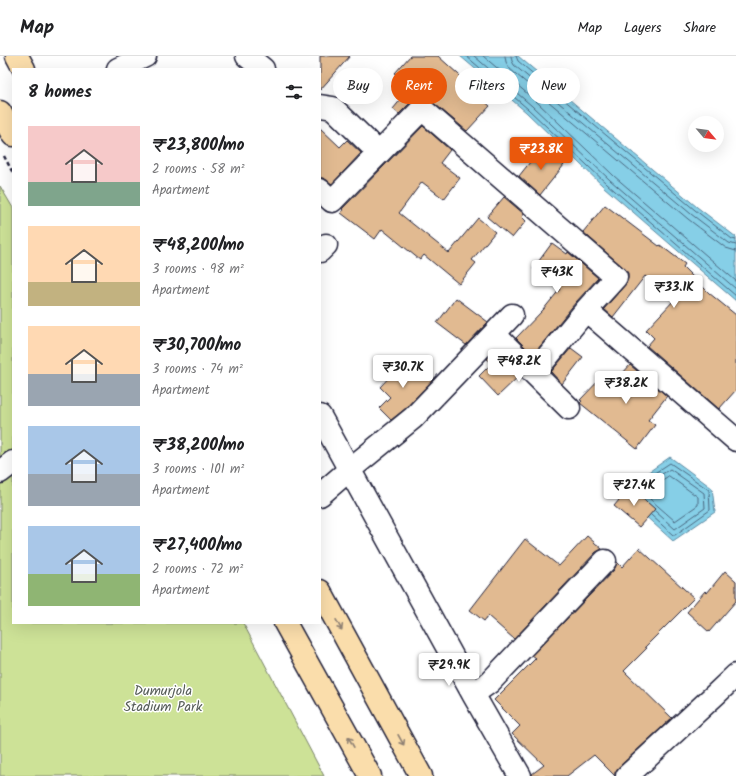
<!DOCTYPE html>
<html lang="en">
<head>
<meta charset="utf-8">
<style>
  body { margin:0; font-family:Kalam,sans-serif; background:#f6f6f6; color:#202124; height:100vh; display:flex; flex-direction:column; font-size:15px; white-space:nowrap }
  * { box-sizing:border-box; margin:0 }
  p { font-size:13px; color:#757577 }
  .icon { flex:none; width:22px; height:22px; fill:none; stroke:currentColor; stroke-width:2; stroke-linecap:round; stroke-linejoin:round }
  .map { position:relative; flex:1; overflow:hidden }
  .drawer { position:absolute; left:12px; top:12px; width:309px; height:556px; display:flex; flex-direction:column; background:#fff; border-radius:0px; box-shadow:0 4px 16px #0002 }
  .drawer>* { flex:none }
  .hud { position:absolute; left:333px; top:12px; width:343px; height:36px; display:flex; gap:8px }
  .needle { width:26px; rotate:119deg }
  .fabs { position:absolute; left:688px; top:60px; display:grid; gap:8px }
  .fabs a { display:grid; place-items:center; width:36px; height:36px; border-radius:50%; background:#fff; box-shadow:0 4px 16px #0002; font-size:20px }
  .price { position:absolute; translate:-50% -34px; padding:0 9px; border-radius:4px; background:#fff; color:#222; font-size:13px; line-height:26px; filter:drop-shadow(0 1px 2px #0008) }
  .price::after { content:''; position:absolute; left:50%; top:24px; width:12px; height:9px; margin-left:-6px; background:inherit; clip-path:polygon(0 0,100% 0,50% 100%) }
  .price.on { background:#ea580c; color:#fff }
  ul { padding:0; list-style:none }
  li { display:flex; align-items:center; gap:12px; height:100px; padding:0 16px }
  li span { display:grid; place-items:center; flex:none; width:112px; height:80px; border-radius:0px; color:#555 }
  li>.icon { margin-inline-start:auto }
  span .icon { width:48px; height:48px; fill:#fffc; stroke-width:1 }
  li b { font-size:17px }
  h2 { display:flex; justify-content:space-between; align-items:center; height:48px; padding:0 16px; font-size:17px }
  .pill { padding:0 14px; border-radius:18px; background:#fff; box-shadow:0 4px 16px #0002; font-size:14px; line-height:36px }
  .pill.on { background:#ea580c; color:#fff }
  header { display:flex; align-items:center; gap:24px; box-sizing:border-box; height:56px; padding:0 20px; background:#fff; border-bottom:1px solid #e0e0e0 }
  header strong { font-size:19px }
  nav { display:flex; gap:22px; margin-inline-start:auto; font-size:14px }
  .map>svg:first-child { display:block }
  .green { fill:#cde297; stroke:#788269 }
  .water { fill:#86cfe7; stroke:#5e8aa2 }
  .lines { fill:none; stroke-linecap:round; stroke-linejoin:round }
  .shore { stroke:#4a6780; stroke-width:1 }
  .building { fill:#e1ba91; stroke:#22223b }
  .minor-casing { stroke:#22223b; stroke-width:25 }
  .major-casing { stroke:#22223b; stroke-width:25 }
  .path { stroke:#22223b; stroke-width:2.5; stroke-dasharray:4 3; stroke-linecap:butt }
  .minor { stroke:#fff; stroke-width:22 }
  .major { stroke:#faddab; stroke-width:22 }
  .oneway { stroke:#8e8073 }
  .labels { text-anchor:middle; dominant-baseline:central; stroke-width:3; stroke-linejoin:round; paint-order:stroke }
  .park-label { font-size:14px; fill:#555c57; stroke:#fff }
</style>
</head>
<body>
<header>
<strong>Map</strong>
<nav><a>Map</a><a>Layers</a><a>Share</a></nav>
</header>
<div class="map">
<svg width="736" height="720" viewBox="0 0 736 720">
  <rect width="100%" height="100%" fill="#fff"/>
  <filter id="ink" filterUnits="userSpaceOnUse"><feTurbulence type="fractalNoise" baseFrequency=".025" numOctaves="2"/><feDisplacementMap in="SourceGraphic" scale="8" xChannelSelector="R" yChannelSelector="G"/><feConvolveMatrix kernelMatrix="1 2 1 2 8 2 1 2 1" color-interpolation-filters="sRGB"/></filter>
  <g filter="url(#ink)">
    <path class="green" d="M0,130L13,152V567H243L324,720H0Z"/>
    <path class="water" d="M460,0H518L697,151L736,181V245L604,131L526,56Z
      M670,401L712,432L715,456L673,485L632,448L640,422Z"/>
    <g class="lines">
      <path class="shore" d="M466,0L528,53L607,128L736,240
        M474,0L532,50L610,124L736,233
        M483,0L536,45L614,120L736,225
        M505,0L506,6L510,13L688,163L726,192L736,195
        M511,0L512,5L514,9L691,158L729,187L736,189
        M516,0L518,5L695,154L732,183L736,184
        M669,420L698,441V449L675,465L650,443L653,431Z
        M640,438L644,424L670,407L709,434L710,454L675,479H673L651,459
        M644,442L648,427L670,413L704,437L705,452L675,473L655,455"/>
    </g>
    <path class="building" d="M320,0H350L320,34Z
      M410,0H438L468,27L466,29L490,50L467,75L430,44L425,41H419L413,44L399,58L393,53L411,31L395,17Z
      M423,70L450,94L440,107L460,122L444,143L422,126L399,157L449,197L478,162L495,176L472,204L476,207L459,228L424,199L420,204L382,173L375,183L341,157L343,154L342,153Z
      M320,72L340,91L347,84L361,97L332,128L323,122H320Z
      M542,91L564,109L540,139L519,120Z
      M504,141L524,158L522,161L526,165L512,182L487,161Z
      M605,149L659,190L660,189L685,208L683,211L709,237L736,259V334L719,353L647,290L654,282L646,274L675,243L645,220L613,261L604,253L625,229L628,223V217L624,212L583,176Z
      M552,187L567,198L568,196L598,222L576,246L533,299L516,282L543,254L560,233L533,213Z
      M456,242L488,266L466,289L437,267Z
      M571,292L583,301L562,328L551,316Z
      M494,296L519,320L498,340L479,320L492,307L487,303Z
      M412,305L432,325L405,353L391,364L379,352L390,341L380,331L396,314L400,318Z
      M630,309L667,340L648,364L655,369L637,393L580,347L582,345L580,344L604,319L614,327Z
      M630,431L655,453L639,471L614,450Z
      M587,480L602,493L596,496L514,583L488,560L484,565L470,554L525,483L559,510Z
      M639,492L694,542L645,591L647,592L624,615L672,662L619,711L615,716V720L594,699L567,720H532V718L544,709L512,678L520,670L494,644L536,602L532,599L614,514L617,506L622,511Z
      M725,515L736,525V545L709,576L687,556L705,535L707,537Z"/>
    <g class="lines">
      <g class="minor-casing">
        <path id="minor" d="M247,0L263,13
          M118,13L145,0
          M320,50L333,52L379,97
          M320,134L332,145L422,53L616,221L586,254L736,384
          M320,195L326,189
          M494,278L569,352
          M534,317L586,254
          M320,360L473,638L490,626L605,505
          M0,416L13,406
          M320,439L349,414L413,362L512,259
          M473,638L520,720
          M627,720L717,637L736,619"/>
      </g>
      <g class="major-casing">
        <path id="major" d="M17,0L24,13
          M0,56L13,79
          M320,535L421,720
          M285,567L370,720"/>
      </g>
      <path class="path" d="M4,100L13,117"/>
      <use href="#minor" class="minor"/>
      <use href="#major" class="major"/>
    </g>
    <defs><path id="oneway-shaft" d="M-6 0H5M1.5-3L5.5 0L1.5 3" fill="none" stroke-width="1.6" stroke-linecap="round" stroke-linejoin="round"/></defs>
    <g class="oneway">
      <use href="#oneway-shaft" transform="translate(339 569) rotate(61)"/>
      <use href="#oneway-shaft" transform="translate(401 684) rotate(61)"/>
      <use href="#oneway-shaft" transform="translate(351 686) rotate(-119)"/>
    </g>
  </g>
  <g class="labels">
    <g class="park-label">
      <text x="163" y="635">Dumurjola<tspan x="163" dy="16">Stadium Park</tspan></text>
    </g>
  </g>
</svg>
<div class="fabs">
<a><svg class="needle" viewBox="-14 -14 28 28"><path d="M0-13l5 13h-10z" fill="#e53935"/><path d="M0 13l5-13h-10z" fill="#757577"/></svg></a>
</div>
<b class="price on" style="left:541px;top:115px">₹23.8K</b>
<b class="price" style="left:557px;top:238px">₹43K</b>
<b class="price" style="left:674px;top:253px">₹33.1K</b>
<b class="price" style="left:519px;top:327px">₹48.2K</b>
<b class="price" style="left:403px;top:333px">₹30.7K</b>
<b class="price" style="left:626px;top:349px">₹38.2K</b>
<b class="price" style="left:634px;top:451px">₹27.4K</b>
<b class="price" style="left:449px;top:631px">₹29.9K</b>
<div class="hud">
<a class="pill">Buy</a>
<a class="pill on">Rent</a>
<a class="pill">Filters</a>
<a class="pill">New</a>
</div>
<section class="drawer">
<h2>8 homes<svg class="icon" aria-label="filters" viewBox="0 0 24 24"><path d="M4 7h16M4 17h16"/><circle cx="9" cy="7" r="2"/><circle cx="15" cy="17" r="2"/></svg></h2>
<ul>
<li><span style="background:linear-gradient(#f6c9c9 70%,#7fa58c 0)"><svg class="icon" aria-label="home" viewBox="0 0 24 24"><path d="M3 11l9-7 9 7M6 9v11h12V9"/></svg></span><div><b>₹23,800/mo</b><p>2 rooms · 58 m²</p><p>Apartment</p></div></li>
<li><span style="background:linear-gradient(#ffd9b3 70%,#c2b280 0)"><svg class="icon" aria-label="home" viewBox="0 0 24 24"><path d="M3 11l9-7 9 7M6 9v11h12V9"/></svg></span><div><b>₹48,200/mo</b><p>3 rooms · 98 m²</p><p>Apartment</p></div></li>
<li><span style="background:linear-gradient(#ffd9b3 60%,#9aa5b1 0)"><svg class="icon" aria-label="home" viewBox="0 0 24 24"><path d="M3 11l9-7 9 7M6 9v11h12V9"/></svg></span><div><b>₹30,700/mo</b><p>3 rooms · 74 m²</p><p>Apartment</p></div></li>
<li><span style="background:linear-gradient(#a9c7e8 60%,#9aa5b1 0)"><svg class="icon" aria-label="home" viewBox="0 0 24 24"><path d="M3 11l9-7 9 7M6 9v11h12V9"/></svg></span><div><b>₹38,200/mo</b><p>3 rooms · 101 m²</p><p>Apartment</p></div></li>
<li><span style="background:linear-gradient(#a9c7e8 60%,#8fb573 0)"><svg class="icon" aria-label="home" viewBox="0 0 24 24"><path d="M3 11l9-7 9 7M6 9v11h12V9"/></svg></span><div><b>₹27,400/mo</b><p>2 rooms · 72 m²</p><p>Apartment</p></div></li>
</ul>
</section>
</div>
</body>
</html>
